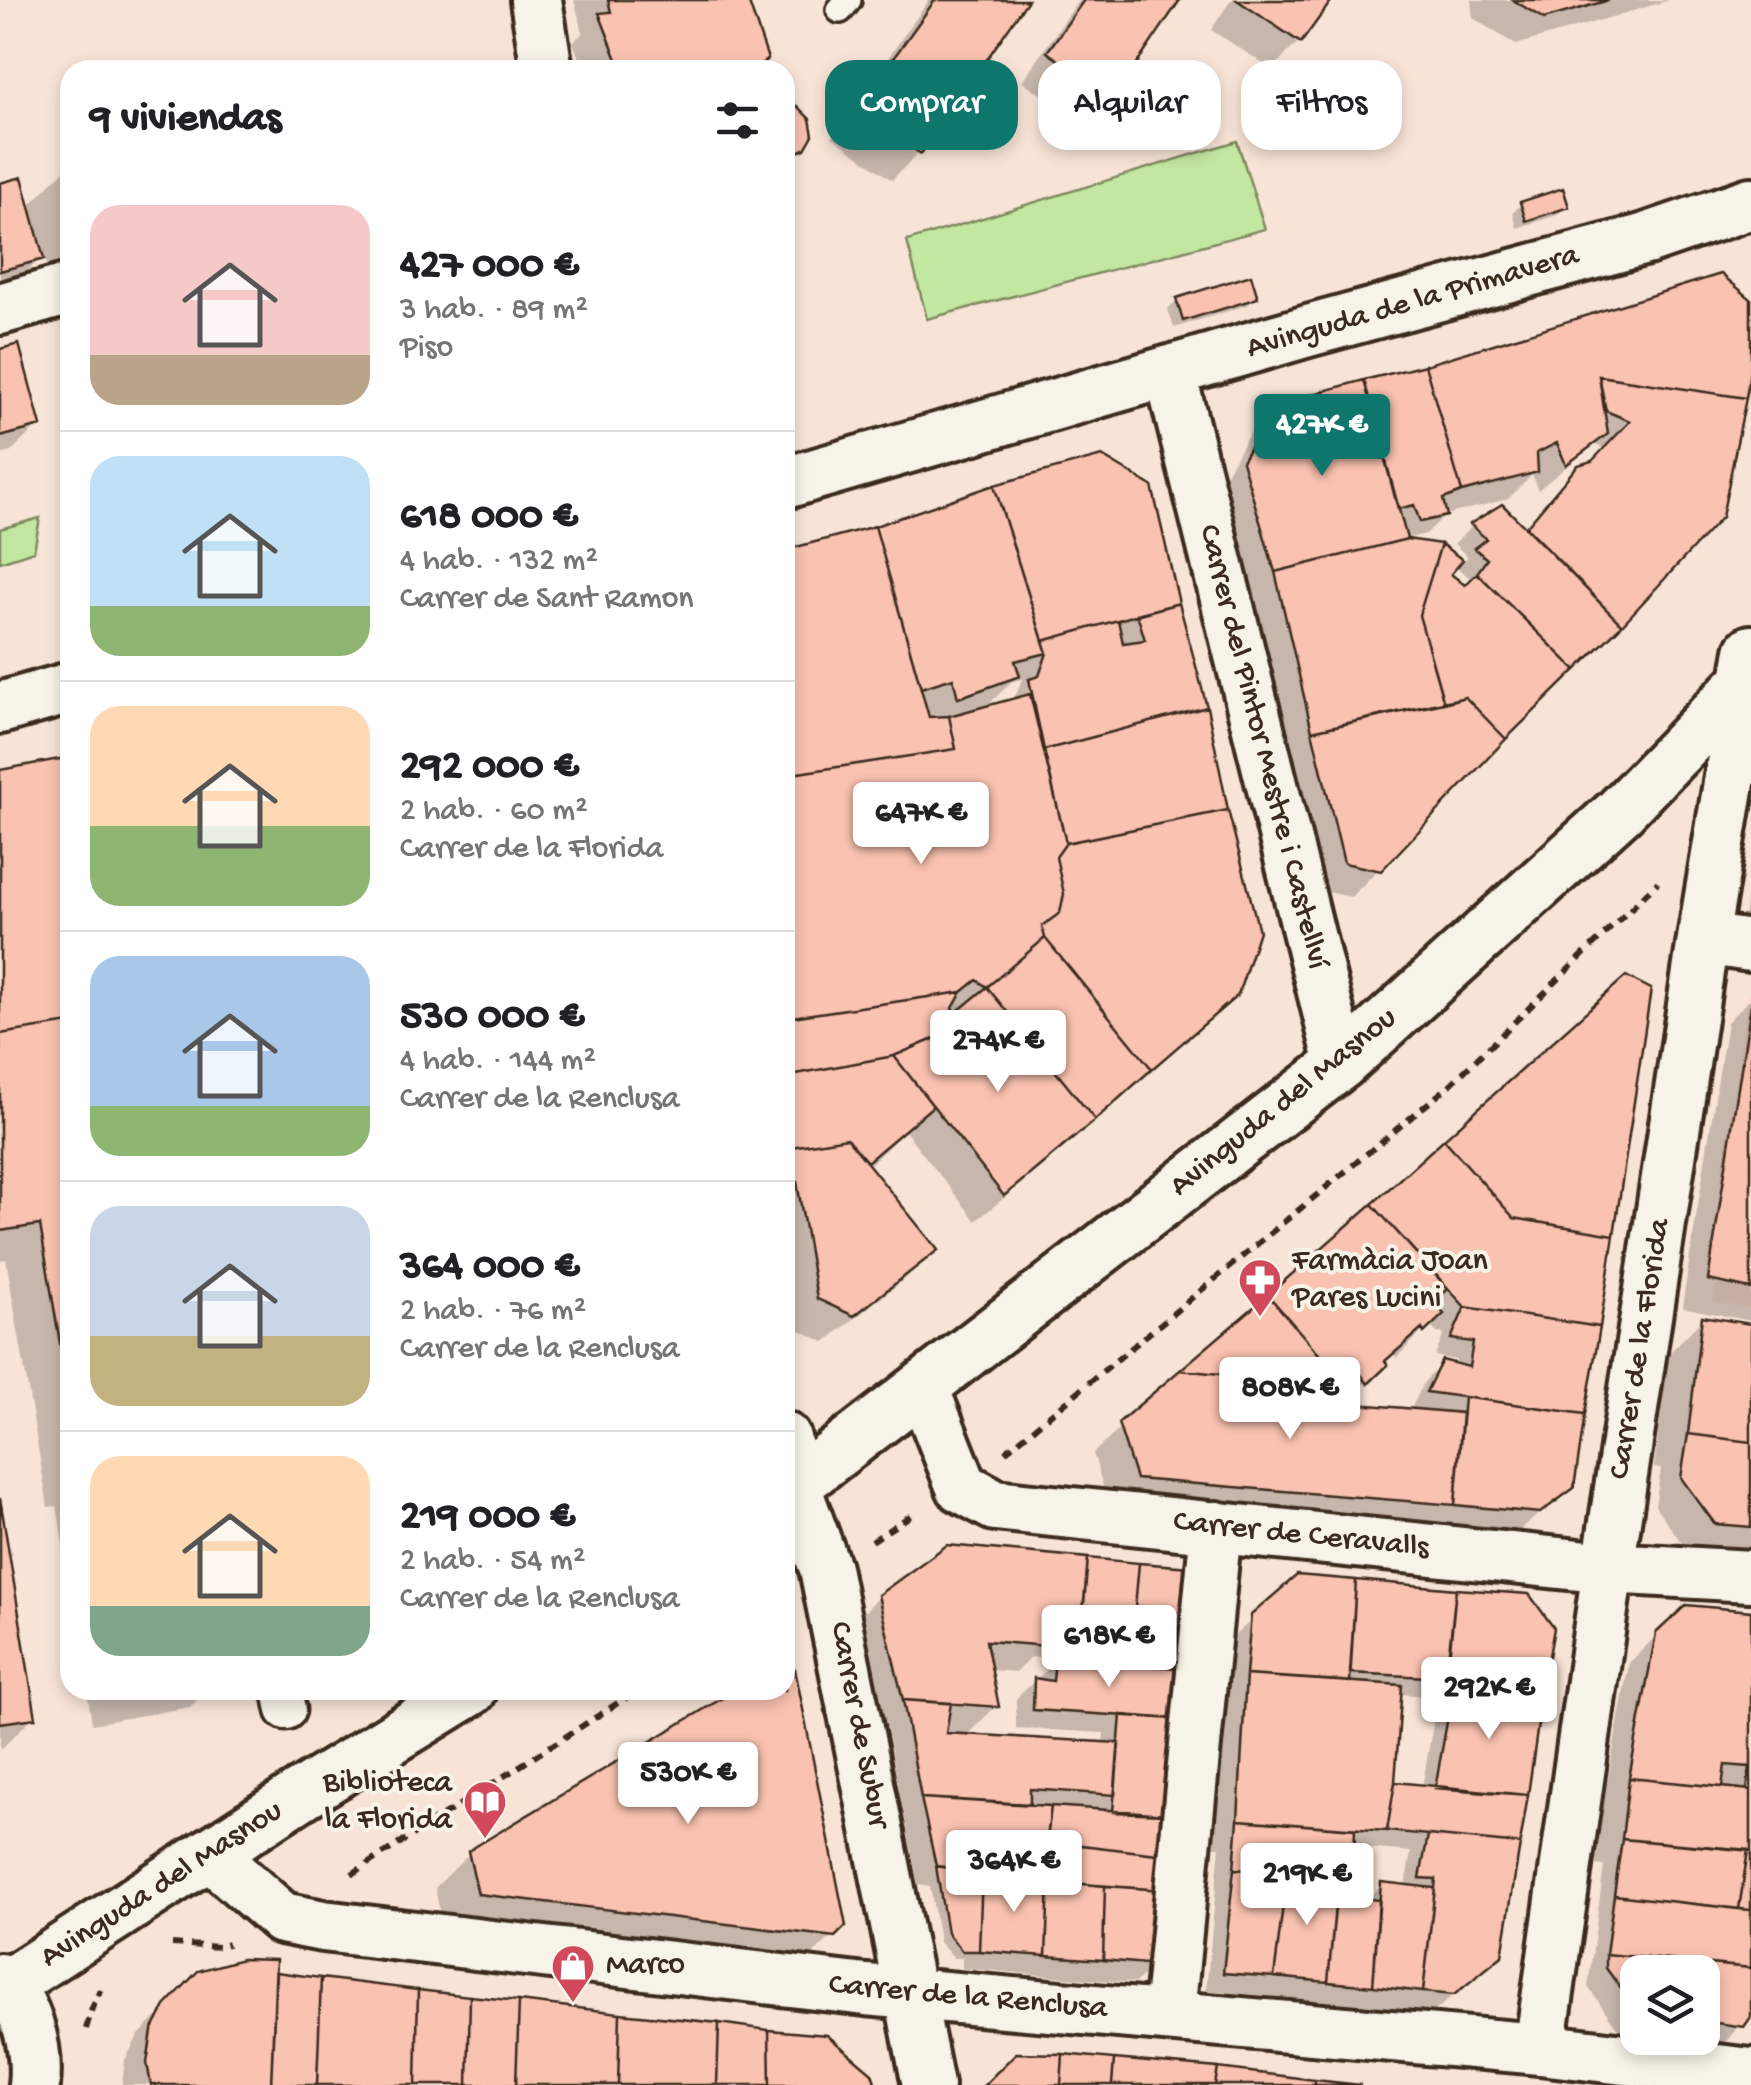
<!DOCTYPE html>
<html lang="es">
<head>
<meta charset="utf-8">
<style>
  body { margin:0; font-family:"Gochi Hand",sans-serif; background:#f6f6f6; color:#202124; height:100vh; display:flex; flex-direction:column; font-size:38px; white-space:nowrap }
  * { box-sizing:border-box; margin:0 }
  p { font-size:32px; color:#757577 }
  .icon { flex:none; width:55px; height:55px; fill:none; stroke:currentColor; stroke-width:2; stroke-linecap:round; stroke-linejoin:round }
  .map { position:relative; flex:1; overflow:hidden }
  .details { position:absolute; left:60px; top:60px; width:735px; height:1640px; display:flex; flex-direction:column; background:#fff; border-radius:30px; box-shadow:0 5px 15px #0003 }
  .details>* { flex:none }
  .banner { position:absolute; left:825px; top:60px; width:775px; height:90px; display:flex; gap:20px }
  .tools { position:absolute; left:1620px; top:1955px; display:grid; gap:20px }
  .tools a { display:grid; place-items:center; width:100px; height:100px; border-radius:20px; background:#fff; box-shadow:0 5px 15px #0003; font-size:50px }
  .price { position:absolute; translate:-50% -85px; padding:0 22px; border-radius:10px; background:#fff; color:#222; font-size:32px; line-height:65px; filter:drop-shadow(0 2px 5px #0008) }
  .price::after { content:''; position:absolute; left:50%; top:60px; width:30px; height:22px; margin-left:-15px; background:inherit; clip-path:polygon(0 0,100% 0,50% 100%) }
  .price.selected { background:#0f766e; color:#fff }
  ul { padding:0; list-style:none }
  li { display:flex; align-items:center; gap:30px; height:250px; padding:0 30px }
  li+li { border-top:2px solid #e0e0e0 }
  li span { display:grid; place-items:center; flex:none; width:280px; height:200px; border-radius:30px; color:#555 }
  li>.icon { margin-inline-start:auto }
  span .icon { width:120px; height:120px; fill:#fffc; stroke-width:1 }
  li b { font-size:42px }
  h2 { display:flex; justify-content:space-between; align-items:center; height:120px; padding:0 30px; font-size:42px }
  .chip { padding:0 35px; border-radius:30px; background:#fff; box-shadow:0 5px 15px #0003; font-size:35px; line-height:90px }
  .chip.selected { background:#0f766e; color:#fff }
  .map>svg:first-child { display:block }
  .built { fill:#f9dacb }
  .green { fill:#c2e7a1; stroke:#7e8860; stroke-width:2.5 }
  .shadow { fill:#0003; fill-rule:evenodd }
  .building { fill:#fac2b0; stroke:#3b2a1e; stroke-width:2.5 }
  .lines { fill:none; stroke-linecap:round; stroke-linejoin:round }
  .service-casing { stroke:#3b2a1e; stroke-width:32 }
  .pedestrian-casing { stroke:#3b2a1e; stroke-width:45 }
  .minor-casing { stroke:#3b2a1e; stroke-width:58 }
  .path { stroke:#3b2a1e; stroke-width:6; stroke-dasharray:10 8; stroke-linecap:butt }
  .service { stroke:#f7f3e8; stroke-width:25 }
  .pedestrian { stroke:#f7f3e8; stroke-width:38 }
  .minor { stroke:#f7f3e8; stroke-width:50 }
  .labels { text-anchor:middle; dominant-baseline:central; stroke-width:8; stroke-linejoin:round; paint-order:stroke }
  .street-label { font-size:32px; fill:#3b2a1e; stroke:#f7f3e8 }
  .poi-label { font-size:32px; fill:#3b2a1e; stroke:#f7f3e8; text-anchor:start }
</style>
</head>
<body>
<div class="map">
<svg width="1751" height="2085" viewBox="0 0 1751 2085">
  <rect width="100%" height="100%" fill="#f8e4d7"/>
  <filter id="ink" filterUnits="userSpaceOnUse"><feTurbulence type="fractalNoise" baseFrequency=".01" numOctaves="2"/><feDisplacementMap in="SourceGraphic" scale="20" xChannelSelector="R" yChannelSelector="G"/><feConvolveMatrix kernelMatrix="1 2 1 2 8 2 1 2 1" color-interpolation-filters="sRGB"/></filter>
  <g filter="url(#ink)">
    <path class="built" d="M1748,994L1751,995V1308L1713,1303L1716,1284L1706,1282Z"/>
    <path class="green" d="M1237,141L1265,229L927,319L907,241Z
      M40,518L34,551L0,562V529Z"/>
    <path class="shadow" d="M574,0H746L766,59L754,70H584L573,42L583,33Z
      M929,0H1025L919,152L892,180L832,137Z
      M1079,0H1177L1111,97L1084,124L1022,81Z
      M1231,0H1329L1299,41L1272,69L1211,30Z
      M1471,0H1670L1516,45L1473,18Z
      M785,105L803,148L785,165Z
      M70,164V277L51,282L44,255L14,285L0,289V186L28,207Z
      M1521,204L1566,207L1557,215L1517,228L1513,213Z
      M1255,297L1247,305L1174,328L1168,309L1177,300Z
      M1751,302V347L1720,516L1619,624L1351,897L1318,890L1216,490L1249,434L1277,406ZM1594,444L1605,449L1591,464L1580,467L1523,529L1502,507L1472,526L1454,544L1468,557L1462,563L1440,546L1399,540L1426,534L1445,515L1508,499L1532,475L1538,490ZM1455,566L1471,579L1464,588L1448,574Z
      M0,352L38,425L11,452L0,455Z
      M1102,459L1236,994L1065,1147L976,1221L905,1131L867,1167L934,1250L907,1277L825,1342L791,1326L785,1294V553L877,528ZM1022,679L1016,695L1008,703L984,709L1012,681ZM937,1042L952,1055L946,1060Z
      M70,760V1588L57,1506L48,1507L6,1259L0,1260V773Z
      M1751,863V928L1743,927Z
      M1626,979L1571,1487L1520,1530L1434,1523L1426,1531L1109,1506L1093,1453ZM1429,1325L1437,1333L1444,1334L1435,1356L1456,1360L1455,1366L1443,1363L1424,1382L1410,1411L1343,1405L1384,1363L1395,1354L1396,1358ZM1329,1395L1337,1405L1320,1403ZM1265,1398L1289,1400L1283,1406L1264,1404Z
      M1751,998V1321L1682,1307L1727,1022Z
      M1703,1319L1751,1327V1556L1687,1550L1655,1506L1661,1469L1654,1468L1668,1354Z
      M0,1513L33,1717L0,1750Z
      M947,1548L1187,1570L1171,1717L1154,1964L1135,1983L962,1968V1958H953L939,1942L930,1886L918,1884L887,1727L876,1726L852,1624L879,1597ZM1067,1645L1085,1647L1083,1664L1056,1662L1034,1681L1016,1699V1728L1104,1733L1103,1745L965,1737L996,1706L989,1670L1016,1672L1031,1657L1052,1660Z
      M1298,1578L1527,1597L1500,1955L1434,2012L1206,1990L1220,1847H1212L1220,1705L1229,1696L1234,1636ZM1399,1694L1429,1696V1706L1436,1707L1422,1788L1392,1785ZM1366,1848L1411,1852L1405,1887L1382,1885L1365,1901L1332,1897L1350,1879L1351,1857H1357Z
      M1751,1614V2011L1724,2044L1678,2038H1702V1972H1638V2031L1618,2029L1588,1987L1604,1866L1596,1865L1603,1807L1629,1663L1657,1635Z
      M786,1663L793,1670L843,1925L798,1970L443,1928L435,1888L470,1853L741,1690H785Z
      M87,1690H207L190,1707L92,1724Z
      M200,1973L273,1978L277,1975L872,2085H122L125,2060L138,2036Z"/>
    <path class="building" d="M608,0H748L768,59L753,70H621L599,13L611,12Z
      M935,0H1028L921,154L857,109Z
      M1084,0H1180L1113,99L1047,52Z
      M1237,0H1332L1301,43Z
      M1513,0H1609L1544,19Z
      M785,102L797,106L810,119L813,135L805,149L785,157Z
      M22,177L44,259L0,271V183Z
      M1563,188L1569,207L1526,221L1520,202Z
      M1721,274L1751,299V365L1746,398L1599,376L1608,434L1566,465L1557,443L1537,453L1538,472L1462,492L1425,365Z
      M1251,275L1258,298L1183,321L1176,298Z
      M19,344L41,426L0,437V349Z
      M1425,365L1462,492L1443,499L1447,516L1420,522L1414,505L1398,509L1364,380Z
      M1599,376L1746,398L1722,517L1622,625L1526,527L1578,465L1592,461L1630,421L1606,411Z
      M1364,380L1407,539L1275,572L1242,461L1276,404Z
      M1102,456L1152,486L1179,603L1043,641L994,485Z
      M994,485L1047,653L1015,661L1020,676L958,698L953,678L921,688L875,526Z
      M1502,504L1622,625L1576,670L1477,573L1487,559L1474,548L1486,539L1470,524Z
      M875,526L929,717L949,716L956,749L785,775V550Z
      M1407,539L1441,544L1419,615L1444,703L1312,731L1275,572Z
      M1441,544L1463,560L1451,574L1465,585L1477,573L1576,670L1506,739L1465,697L1444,703L1419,615Z
      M1179,603L1207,707L1044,750L1029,679L1039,676L1047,653L1043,641L1118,620L1123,643L1145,640L1137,614Z
      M1030,694L1066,843L1056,857L1064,894L1060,913L1042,926L1045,938L987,987L977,980L962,992L785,1018V775L956,749L949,716Z
      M1465,697L1506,739L1381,871L1344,863L1312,731Z
      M1207,707L1228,810L1066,843L1044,750Z
      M70,757V1023L0,1034V770Z
      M1228,810L1259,931L1238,995L1152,1069L1045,938L1042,926L1060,913L1064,894L1056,857L1066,843Z
      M1045,938L1152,1069L1095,1120L987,987Z
      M1626,976L1651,989L1614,1235L1514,1218L1444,1139Z
      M987,987L1095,1120L1004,1196L894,1056L936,1038L947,1056L980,1029L958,1011Z
      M962,992L936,1038L894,1056L785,1076V1018Z
      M1751,1005V1289L1708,1280Z
      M70,1023V1402L40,1225L0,1231V1034Z
      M894,1056L933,1106L867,1162L847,1138L791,1147L785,1111V1076Z
      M847,1138L938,1250L854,1316L817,1299L791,1147Z
      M1444,1139L1514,1218L1614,1235L1600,1327L1465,1307L1372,1204Z
      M1372,1204L1448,1289L1434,1303L1444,1314L1424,1333L1422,1329L1385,1361L1388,1365L1368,1384L1357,1369L1344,1383L1268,1295Z
      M1268,1295L1344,1383L1331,1385L1180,1370Z
      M1465,1307L1600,1327L1585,1414L1426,1392L1442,1360L1469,1367L1473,1342L1451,1339Z
      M1702,1316L1751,1324V1442L1688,1434Z
      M1180,1370L1271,1379L1267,1402L1287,1404L1288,1398L1462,1413L1455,1505L1136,1479L1118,1423Z
      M1464,1397L1585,1414L1574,1488L1540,1513L1455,1505Z
      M1688,1434L1751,1442V1527L1715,1524L1681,1478Z
      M0,1498L36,1718L0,1723Z
      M947,1545L1088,1558L1081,1634L1048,1630L1046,1646L986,1641L999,1707L903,1700L878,1595Z
      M1088,1558L1139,1563L1130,1663H1099L1102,1630L1082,1627Z
      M1139,1563L1190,1567L1179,1668L1130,1663Z
      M1297,1575L1356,1580L1350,1682L1246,1675L1251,1615Z
      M1356,1580L1456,1589L1446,1678L1350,1673Z
      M1456,1589L1529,1594L1554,1628L1542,1696L1446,1689Z
      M1686,1605L1751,1611V1790L1747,1789L1750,1767L1725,1765L1722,1787L1629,1778L1656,1633Z
      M1055,1659L1179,1668L1174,1719L1033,1710L1034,1678L1053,1681Z
      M787,1660L795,1669L846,1926L835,1937L478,1894L468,1851L736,1690H785Z
      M1246,1675L1402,1685L1395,1782L1387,1831L1238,1820Z
      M1453,1689L1542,1696L1528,1795L1435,1788Z
      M117,1690H167L119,1699Z
      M903,1700L951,1703L946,1733L1119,1743L1115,1795L1030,1789V1804L921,1798Z
      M1121,1715L1174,1719L1166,1814L1113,1812Z
      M1629,1778L1751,1790V1851L1622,1839Z
      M1395,1782L1528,1795L1520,1844L1387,1831Z
      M921,1798L1051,1806L1042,1881L936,1866Z
      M1051,1806L1166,1814V1855L1047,1841Z
      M1238,1820L1355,1829L1353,1880L1280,1873L1283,1849L1266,1847L1263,1871L1234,1869Z
      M1428,1835L1520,1844L1502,1956L1454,1995L1423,1992L1436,1879L1420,1878Z
      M1622,1839L1748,1850L1739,1909L1614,1895Z
      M1047,1841L1166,1855L1163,1890L1042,1881Z
      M1748,1850L1751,1851V1910L1739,1909Z
      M936,1866L982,1873L979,1951H962L947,1933Z
      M1234,1869L1287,1873L1274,1977L1223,1973Z
      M982,1873L1049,1881L1046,1956L979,1951Z
      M1287,1873L1338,1877L1328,1982L1274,1977Z
      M1049,1881L1105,1886L1103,1960L1046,1956Z
      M1381,1882L1435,1888L1423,1992L1373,1986Z
      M1105,1886L1163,1890L1156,1965L1103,1960Z
      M1336,1895L1379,1900L1373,1986L1328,1982Z
      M1614,1895L1751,1910V1968L1606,1954Z
      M1606,1954L1751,1968V2017L1744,2027L1702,2021V1972H1638L1637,2011L1606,1968Z
      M242,1959L276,1960L271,2085H151L147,2063L152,2031L165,2006L198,1971Z
      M276,1972L321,1978L317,2085H271Z
      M321,1978L418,1990L416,2085H317Z
      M418,1990L470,1996L468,2085H416Z
      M470,1996L519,2001L516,2085H468Z
      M519,2001L620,2013L618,2085H516Z
      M620,2013L719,2023L717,2085H618Z
      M719,2023L769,2030L770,2085H717Z
      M769,2030L827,2035L872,2073L876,2085H770Z
      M1016,2053L1063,2054L1061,2085H984Z
      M1063,2054L1114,2059L1112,2085H1061Z
      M1114,2059L1218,2068L1215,2085H1112Z
      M1218,2068L1315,2080V2085H1215Z
      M1315,2080L1361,2085H1315Z"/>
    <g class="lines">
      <g class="service-casing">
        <path id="service" d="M840,10L848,0"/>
      </g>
      <g class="pedestrian-casing">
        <path id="pedestrian" d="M282,1690L286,1710"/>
      </g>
      <g class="minor-casing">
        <path id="minor" d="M536,0L547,70
          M0,309L70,289
          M1170,372L1341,1064
          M785,483L1308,331L1646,239L1751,203
          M0,708L70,688
          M1703,939L1751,946
          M923,1388L962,1487L995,1505L1608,1568L1751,1576
          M785,1438L795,1487L825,1568L928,2085
          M785,1493L1341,1064L1620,811L1751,676
          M209,1854L282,1918L323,1926L866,1990L1540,2049L1751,2074
          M0,1979C27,2004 38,2049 34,2085
          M7,1985L302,1794L471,1690
          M1169,2015L1216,1527
          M1540,2049L1608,1568L1703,939L1751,651"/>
      </g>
      <path class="path" d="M1005,1452L1449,1086L1658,882
        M872,1541L916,1512
        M352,1874L638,1690
        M172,1944L220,1947L228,1944
        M86,2029L92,2008L101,1990"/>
      <use href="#service" class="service"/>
      <use href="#pedestrian" class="pedestrian"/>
      <use href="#minor" class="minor"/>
    </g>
  </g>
  <defs>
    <g id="pharmacy-pin" transform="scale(2.25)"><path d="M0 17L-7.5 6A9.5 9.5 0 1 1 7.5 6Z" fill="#d1495b" stroke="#f7f3e8"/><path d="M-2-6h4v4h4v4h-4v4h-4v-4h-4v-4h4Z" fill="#fff"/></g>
    <g id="library-pin" transform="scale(2.25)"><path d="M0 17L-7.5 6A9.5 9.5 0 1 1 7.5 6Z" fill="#d1495b" stroke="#f7f3e8"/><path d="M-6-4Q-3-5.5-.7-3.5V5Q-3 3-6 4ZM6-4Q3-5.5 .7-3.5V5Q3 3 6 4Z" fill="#fff"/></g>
    <g id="shop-pin" transform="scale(2.25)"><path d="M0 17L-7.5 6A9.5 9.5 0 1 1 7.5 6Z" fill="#d1495b" stroke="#f7f3e8"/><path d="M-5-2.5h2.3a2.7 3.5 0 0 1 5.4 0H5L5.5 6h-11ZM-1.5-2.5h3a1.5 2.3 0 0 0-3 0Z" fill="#fff"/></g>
  </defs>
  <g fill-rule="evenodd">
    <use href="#pharmacy-pin" x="1260" y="1280"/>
    <use href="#library-pin" x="485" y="1802"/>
    <use href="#shop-pin" x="573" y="1966"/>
  </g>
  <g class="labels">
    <g class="street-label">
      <text transform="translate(1413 303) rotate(-16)">Avinguda de la Primavera</text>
      <text transform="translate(1262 747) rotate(76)">Carrer del Pintor Mestre i Castellví</text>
      <text transform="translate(1284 1103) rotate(-39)">Avinguda del Masnou</text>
      <text transform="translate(1641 1349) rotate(-81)">Carrer de la Florida</text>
      <text transform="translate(1301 1536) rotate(6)">Carrer de Ceravalls</text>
      <text transform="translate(858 1725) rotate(79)">Carrer de Subur</text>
      <text transform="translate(162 1885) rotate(-33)">Avinguda del Masnou</text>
      <text transform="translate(968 1998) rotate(5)">Carrer de la Renclusa</text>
    </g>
    <g class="poi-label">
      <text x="1292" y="1262">Farmàcia Joan<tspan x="1292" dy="37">Pares Lucini</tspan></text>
      <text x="452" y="1784" text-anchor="end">Biblioteca<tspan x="452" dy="37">la Florida</tspan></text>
      <text x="606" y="1966">Marco</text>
    </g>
  </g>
</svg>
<div class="tools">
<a><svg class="icon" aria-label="layers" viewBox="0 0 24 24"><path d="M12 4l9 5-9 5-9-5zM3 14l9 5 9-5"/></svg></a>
</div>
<b class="price selected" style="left:1322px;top:479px">427K €</b>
<b class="price" style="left:921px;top:867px">647K €</b>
<b class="price" style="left:998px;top:1095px">274K €</b>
<b class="price" style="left:1290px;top:1442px">808K €</b>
<b class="price" style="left:1109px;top:1690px">618K €</b>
<b class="price" style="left:1489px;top:1742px">292K €</b>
<b class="price" style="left:688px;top:1827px">530K €</b>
<b class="price" style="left:1014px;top:1915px">364K €</b>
<b class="price" style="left:1307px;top:1928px">219K €</b>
<div class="banner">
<a class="chip selected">Comprar</a>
<a class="chip">Alquilar</a>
<a class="chip">Filtros</a>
</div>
<section class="details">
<h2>9 viviendas<svg class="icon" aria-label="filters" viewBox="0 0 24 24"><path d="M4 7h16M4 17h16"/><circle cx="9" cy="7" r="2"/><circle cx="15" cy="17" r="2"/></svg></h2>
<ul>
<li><span style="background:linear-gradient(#f6c9c9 75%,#b9a48a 0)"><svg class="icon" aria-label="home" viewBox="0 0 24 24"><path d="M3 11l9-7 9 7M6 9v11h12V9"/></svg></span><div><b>427 000 €</b><p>3 hab. · 89 m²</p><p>Piso</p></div></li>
<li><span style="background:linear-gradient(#bfe0f5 75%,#8fb573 0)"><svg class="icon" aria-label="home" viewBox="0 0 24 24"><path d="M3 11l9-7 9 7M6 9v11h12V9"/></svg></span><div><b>618 000 €</b><p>4 hab. · 132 m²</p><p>Carrer de Sant Ramon</p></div></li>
<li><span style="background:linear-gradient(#ffd9b3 60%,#8fb573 0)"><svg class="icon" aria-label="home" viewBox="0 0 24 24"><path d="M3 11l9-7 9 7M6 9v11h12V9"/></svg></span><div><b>292 000 €</b><p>2 hab. · 60 m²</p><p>Carrer de la Florida</p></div></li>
<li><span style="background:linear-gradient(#a9c7e8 75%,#8fb573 0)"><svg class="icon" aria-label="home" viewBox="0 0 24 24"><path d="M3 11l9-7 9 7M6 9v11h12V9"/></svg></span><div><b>530 000 €</b><p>4 hab. · 144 m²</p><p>Carrer de la Renclusa</p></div></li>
<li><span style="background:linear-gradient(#c9d6e8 65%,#c2b280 0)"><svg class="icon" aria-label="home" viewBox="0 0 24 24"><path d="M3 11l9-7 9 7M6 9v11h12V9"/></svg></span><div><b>364 000 €</b><p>2 hab. · 76 m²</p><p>Carrer de la Renclusa</p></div></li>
<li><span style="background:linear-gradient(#ffd9b3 75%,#7fa58c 0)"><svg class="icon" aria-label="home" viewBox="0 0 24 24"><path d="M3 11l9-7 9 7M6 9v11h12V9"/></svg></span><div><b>219 000 €</b><p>2 hab. · 54 m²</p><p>Carrer de la Renclusa</p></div></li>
</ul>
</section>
</div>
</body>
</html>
